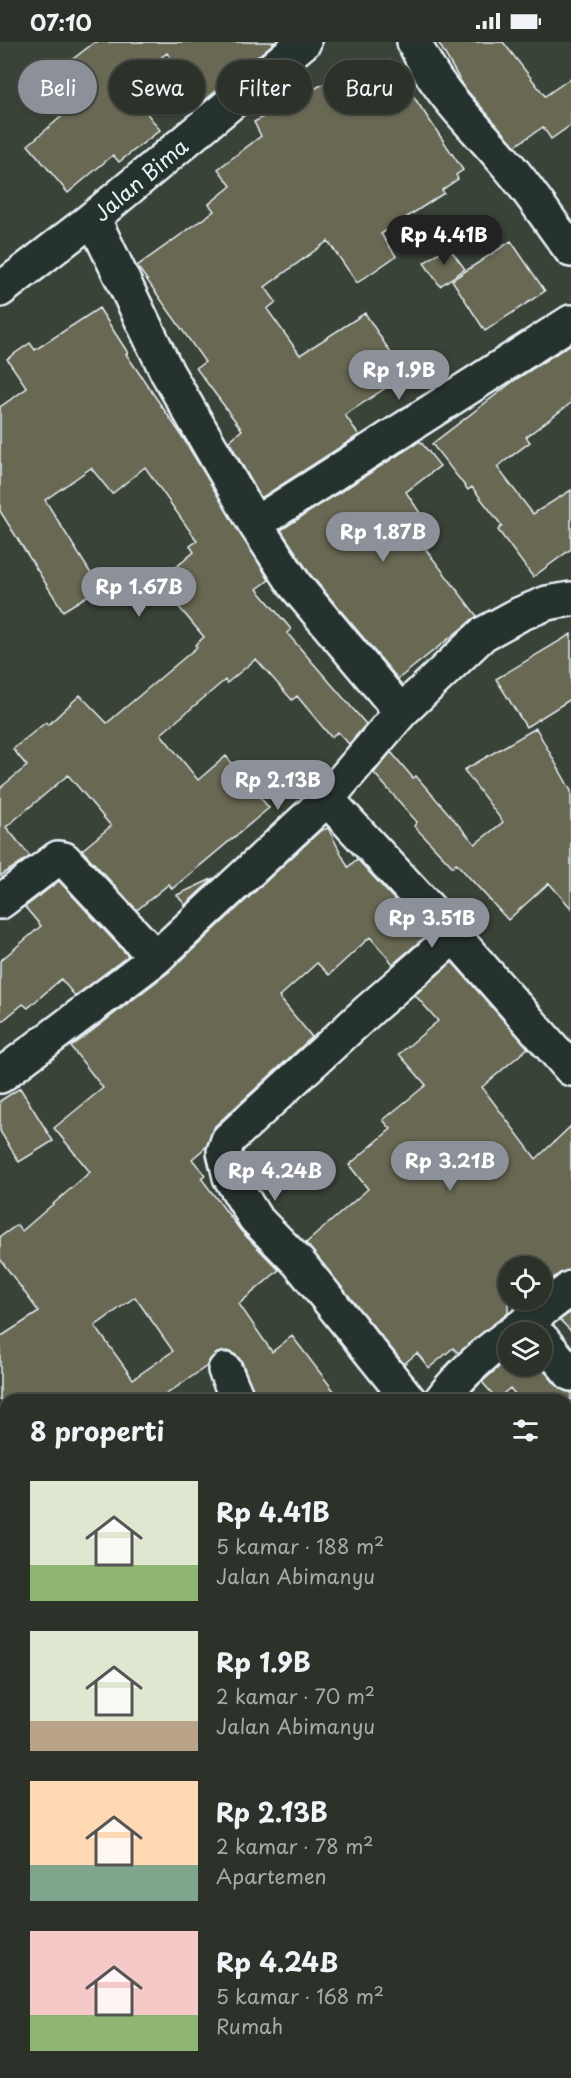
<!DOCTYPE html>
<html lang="id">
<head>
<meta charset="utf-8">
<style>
  body { margin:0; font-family:"Playpen Sans",sans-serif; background:#343a32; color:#f1f3f6; height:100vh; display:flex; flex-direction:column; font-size:22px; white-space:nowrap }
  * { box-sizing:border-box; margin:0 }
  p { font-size:20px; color:#a6aaa8 }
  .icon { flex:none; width:33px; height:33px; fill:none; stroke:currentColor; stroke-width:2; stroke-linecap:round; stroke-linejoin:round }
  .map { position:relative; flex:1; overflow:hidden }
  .drawer { position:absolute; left:0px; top:1352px; width:572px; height:686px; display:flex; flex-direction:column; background:#2c322a; border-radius:18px 18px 0 0; box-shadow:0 2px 4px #0004,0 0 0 2px #484d47 }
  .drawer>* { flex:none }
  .guide { position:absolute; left:18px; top:18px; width:536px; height:54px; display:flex; gap:12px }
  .fabs { position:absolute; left:498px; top:1214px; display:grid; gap:12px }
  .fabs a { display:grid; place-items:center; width:54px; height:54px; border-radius:50%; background:#2c322a; box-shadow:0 2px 4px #0004,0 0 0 2px #484d47; font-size:30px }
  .price { position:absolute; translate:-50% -51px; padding:0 14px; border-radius:21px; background:#8c9099; color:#fff; font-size:20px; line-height:39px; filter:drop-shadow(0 2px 3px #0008) }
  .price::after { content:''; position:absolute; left:50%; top:36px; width:18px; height:14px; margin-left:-9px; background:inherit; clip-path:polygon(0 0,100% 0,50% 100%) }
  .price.selected { background:#222; color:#fff }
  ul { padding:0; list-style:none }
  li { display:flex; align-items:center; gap:18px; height:150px; padding:0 30px }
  li span { display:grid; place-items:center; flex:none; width:168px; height:120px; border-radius:0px; color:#555 }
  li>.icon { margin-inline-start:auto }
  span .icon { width:72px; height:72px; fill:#fffc; stroke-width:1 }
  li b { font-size:26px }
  h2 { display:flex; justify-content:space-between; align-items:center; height:72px; padding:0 30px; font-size:26px }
  .pill { padding:0 21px; border-radius:27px; background:#2c322a; box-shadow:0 2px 4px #0004,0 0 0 2px #484d47; font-size:21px; line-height:54px }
  .pill.selected { background:#8c9099; color:#fff }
  .status { display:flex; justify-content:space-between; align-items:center; height:42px; padding:0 30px; background:#2c322a; direction:ltr }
  .status svg { height:16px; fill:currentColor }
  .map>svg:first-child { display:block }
  .building { fill:#676852; stroke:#e8f1f8; stroke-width:1.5; fill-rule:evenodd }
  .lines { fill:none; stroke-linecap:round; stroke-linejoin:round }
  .minor-casing { stroke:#e8f1f8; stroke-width:38 }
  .tertiary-casing { stroke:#e8f1f8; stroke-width:38 }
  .minor { stroke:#26332d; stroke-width:33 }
  .tertiary { stroke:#26332d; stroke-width:33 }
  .labels { text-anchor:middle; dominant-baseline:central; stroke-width:5; stroke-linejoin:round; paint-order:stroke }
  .street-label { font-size:21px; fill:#e8f1f8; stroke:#26332d }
</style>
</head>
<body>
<div class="status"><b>07:10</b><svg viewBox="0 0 49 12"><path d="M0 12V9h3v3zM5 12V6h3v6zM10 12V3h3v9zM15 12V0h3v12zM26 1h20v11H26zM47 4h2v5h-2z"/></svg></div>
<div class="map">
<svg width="571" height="2036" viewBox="0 0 571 2036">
  <rect width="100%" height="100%" fill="#3a4338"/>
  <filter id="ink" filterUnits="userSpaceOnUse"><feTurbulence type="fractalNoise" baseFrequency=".0167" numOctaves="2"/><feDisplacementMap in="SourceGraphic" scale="12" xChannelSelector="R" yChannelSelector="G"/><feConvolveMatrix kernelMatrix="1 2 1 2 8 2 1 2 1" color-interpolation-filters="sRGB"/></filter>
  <g filter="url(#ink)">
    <path class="building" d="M95,0H275L204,59L167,11L125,43L160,88L119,120L113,113L68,151L28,103L75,63L52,33Z
      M438,0H503L545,54L571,36V83L551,97L543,85L515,104L464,45Z
      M389,18L463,128L456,133L458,137L442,148L444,151L381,192L396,214L357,241L328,199L265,245L276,260L267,267L300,313L365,271L405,333L345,373L359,393L261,456L229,399L242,388L196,326L205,320L137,224L214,169L209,162L231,144L218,127L261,94L254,80L343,31L350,44Z
      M511,199L545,249L485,289L452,238Z
      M448,204L465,227L440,244L424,221Z
      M99,266L128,311L126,312L180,391L269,538L257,547L291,587L287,591L366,682L349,702L338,690L331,695L297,654L292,658L256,617L227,641L225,638L161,692L198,738L226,714L269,766L172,847L169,842L137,868L82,808L111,784L68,733L6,785L30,814L0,834V746L27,724L13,707L46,680L48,683L80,653L107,681L197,605L195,603L204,595L158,540L194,510L190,504L197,499L145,425L112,452L91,426L45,458L100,546L63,569L0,469V365L27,346L7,317L30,301L35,308Z
      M571,302V361L526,395L530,400L497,425L533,472L571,448V507L533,535L498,488L502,484L472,445L468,448L432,402L515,338Z
      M420,399L440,424L406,450L428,483L414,492L477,574L398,637L310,532L281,488Z
      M571,592V657L526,685L496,637Z
      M536,686L571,749V866L549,841L508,878L456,821L453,825L414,784L417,780L374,731L391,710L413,736L416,734L475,802L503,780L464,728Z
      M328,786L348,825L357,817L427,893L393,922L370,895L329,933L317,921L279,955L312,995L215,1084L206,1105L192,1117L205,1133L201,1136L241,1189L279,1228L239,1262L272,1310L292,1294L341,1358H256L242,1320L236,1313L227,1309L217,1311L207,1324L158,1358H0V1295L39,1270L0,1217V1195L17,1183L22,1189L90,1130L54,1086L103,1046L71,1005L169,930L320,789ZM135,1255L173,1309L133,1337L95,1284Z
      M214,836L185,863L177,853Z
      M59,839L128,914L75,954L61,937L28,966L23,962L0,981V919L41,884L25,865Z
      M452,920L528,1006L482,1045L536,1117L571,1084V1228L560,1231L542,1245V1224H508V1271L458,1311L453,1306L429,1326L417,1311L404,1322L306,1201L368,1147L349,1123L391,1087L383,1078L426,1043L399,1012L438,979L415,953Z
      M20,1046L53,1099L19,1120L0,1089V1059Z
      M571,1270V1289L560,1278Z
      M508,1317V1323H539L557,1344L571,1350V1358H520L510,1346L497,1357L482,1340Z"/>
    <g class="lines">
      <g class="minor-casing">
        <path id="minor" d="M414,0C437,50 470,79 505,120C529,147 549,179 571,208
          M93,176L167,330L255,482L295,543L401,670
          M255,482L571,280
          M327,757L454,894L571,1027
          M0,860L58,816L64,817L156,916
          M0,1034L156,916L327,757L401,670L483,592L520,572L547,561L571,557
          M514,1290L571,1246
          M542,1297L571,1332
          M225,1328L238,1358
          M409,1358L299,1221L255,1176L230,1135L224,1110L228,1098L368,969L454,894
          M441,1358C460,1333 483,1312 508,1294
          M0,1433L6,1442
          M566,1591L571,1590
          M0,1745L6,1750
          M566,1893L571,1901
          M566,1951L571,1941
          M346,2031L353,2036
          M482,2036L487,2031"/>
      </g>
      <g class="tertiary-casing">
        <path id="tertiary" d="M0,248L93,176L304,0"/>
      </g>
      <use href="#minor" class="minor"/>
      <use href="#tertiary" class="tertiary"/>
    </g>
  </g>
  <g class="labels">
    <g class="street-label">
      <text transform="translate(140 137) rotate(-40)">Jalan Bima</text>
    </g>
  </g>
</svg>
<div class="fabs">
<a><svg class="icon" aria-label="locate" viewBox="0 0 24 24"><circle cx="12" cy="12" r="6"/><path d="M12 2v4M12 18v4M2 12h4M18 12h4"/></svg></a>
<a><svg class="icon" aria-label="layers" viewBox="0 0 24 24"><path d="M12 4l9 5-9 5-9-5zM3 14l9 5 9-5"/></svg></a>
</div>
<b class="price selected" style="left:444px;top:224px">Rp 4.41B</b>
<b class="price" style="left:399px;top:359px">Rp 1.9B</b>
<b class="price" style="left:383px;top:521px">Rp 1.87B</b>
<b class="price" style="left:139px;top:576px">Rp 1.67B</b>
<b class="price" style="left:278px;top:769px">Rp 2.13B</b>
<b class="price" style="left:432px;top:907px">Rp 3.51B</b>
<b class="price" style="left:450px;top:1150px">Rp 3.21B</b>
<b class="price" style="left:275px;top:1160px">Rp 4.24B</b>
<div class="guide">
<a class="pill selected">Beli</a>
<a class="pill">Sewa</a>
<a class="pill">Filter</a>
<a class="pill">Baru</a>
</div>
<section class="drawer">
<h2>8 properti<svg class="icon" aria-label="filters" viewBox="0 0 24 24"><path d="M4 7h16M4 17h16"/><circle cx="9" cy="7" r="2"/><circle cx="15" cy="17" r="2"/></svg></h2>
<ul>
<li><span style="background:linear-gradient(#dfe7d0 70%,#8fb573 0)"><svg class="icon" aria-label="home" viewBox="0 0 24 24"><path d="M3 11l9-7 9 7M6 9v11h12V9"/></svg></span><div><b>Rp 4.41B</b><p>5 kamar · 188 m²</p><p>Jalan Abimanyu</p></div></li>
<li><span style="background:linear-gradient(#dfe7d0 75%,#b9a48a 0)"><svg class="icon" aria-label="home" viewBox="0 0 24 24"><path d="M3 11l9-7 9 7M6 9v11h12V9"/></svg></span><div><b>Rp 1.9B</b><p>2 kamar · 70 m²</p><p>Jalan Abimanyu</p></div></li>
<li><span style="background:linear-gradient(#ffd9b3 70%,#7fa58c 0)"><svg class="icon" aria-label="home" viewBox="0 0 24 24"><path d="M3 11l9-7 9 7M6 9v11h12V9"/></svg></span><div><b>Rp 2.13B</b><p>2 kamar · 78 m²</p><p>Apartemen</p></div></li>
<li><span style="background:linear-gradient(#f6c9c9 70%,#8fb573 0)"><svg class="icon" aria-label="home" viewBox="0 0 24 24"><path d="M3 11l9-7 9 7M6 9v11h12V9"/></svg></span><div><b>Rp 4.24B</b><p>5 kamar · 168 m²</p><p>Rumah</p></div></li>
</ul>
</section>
</div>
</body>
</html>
